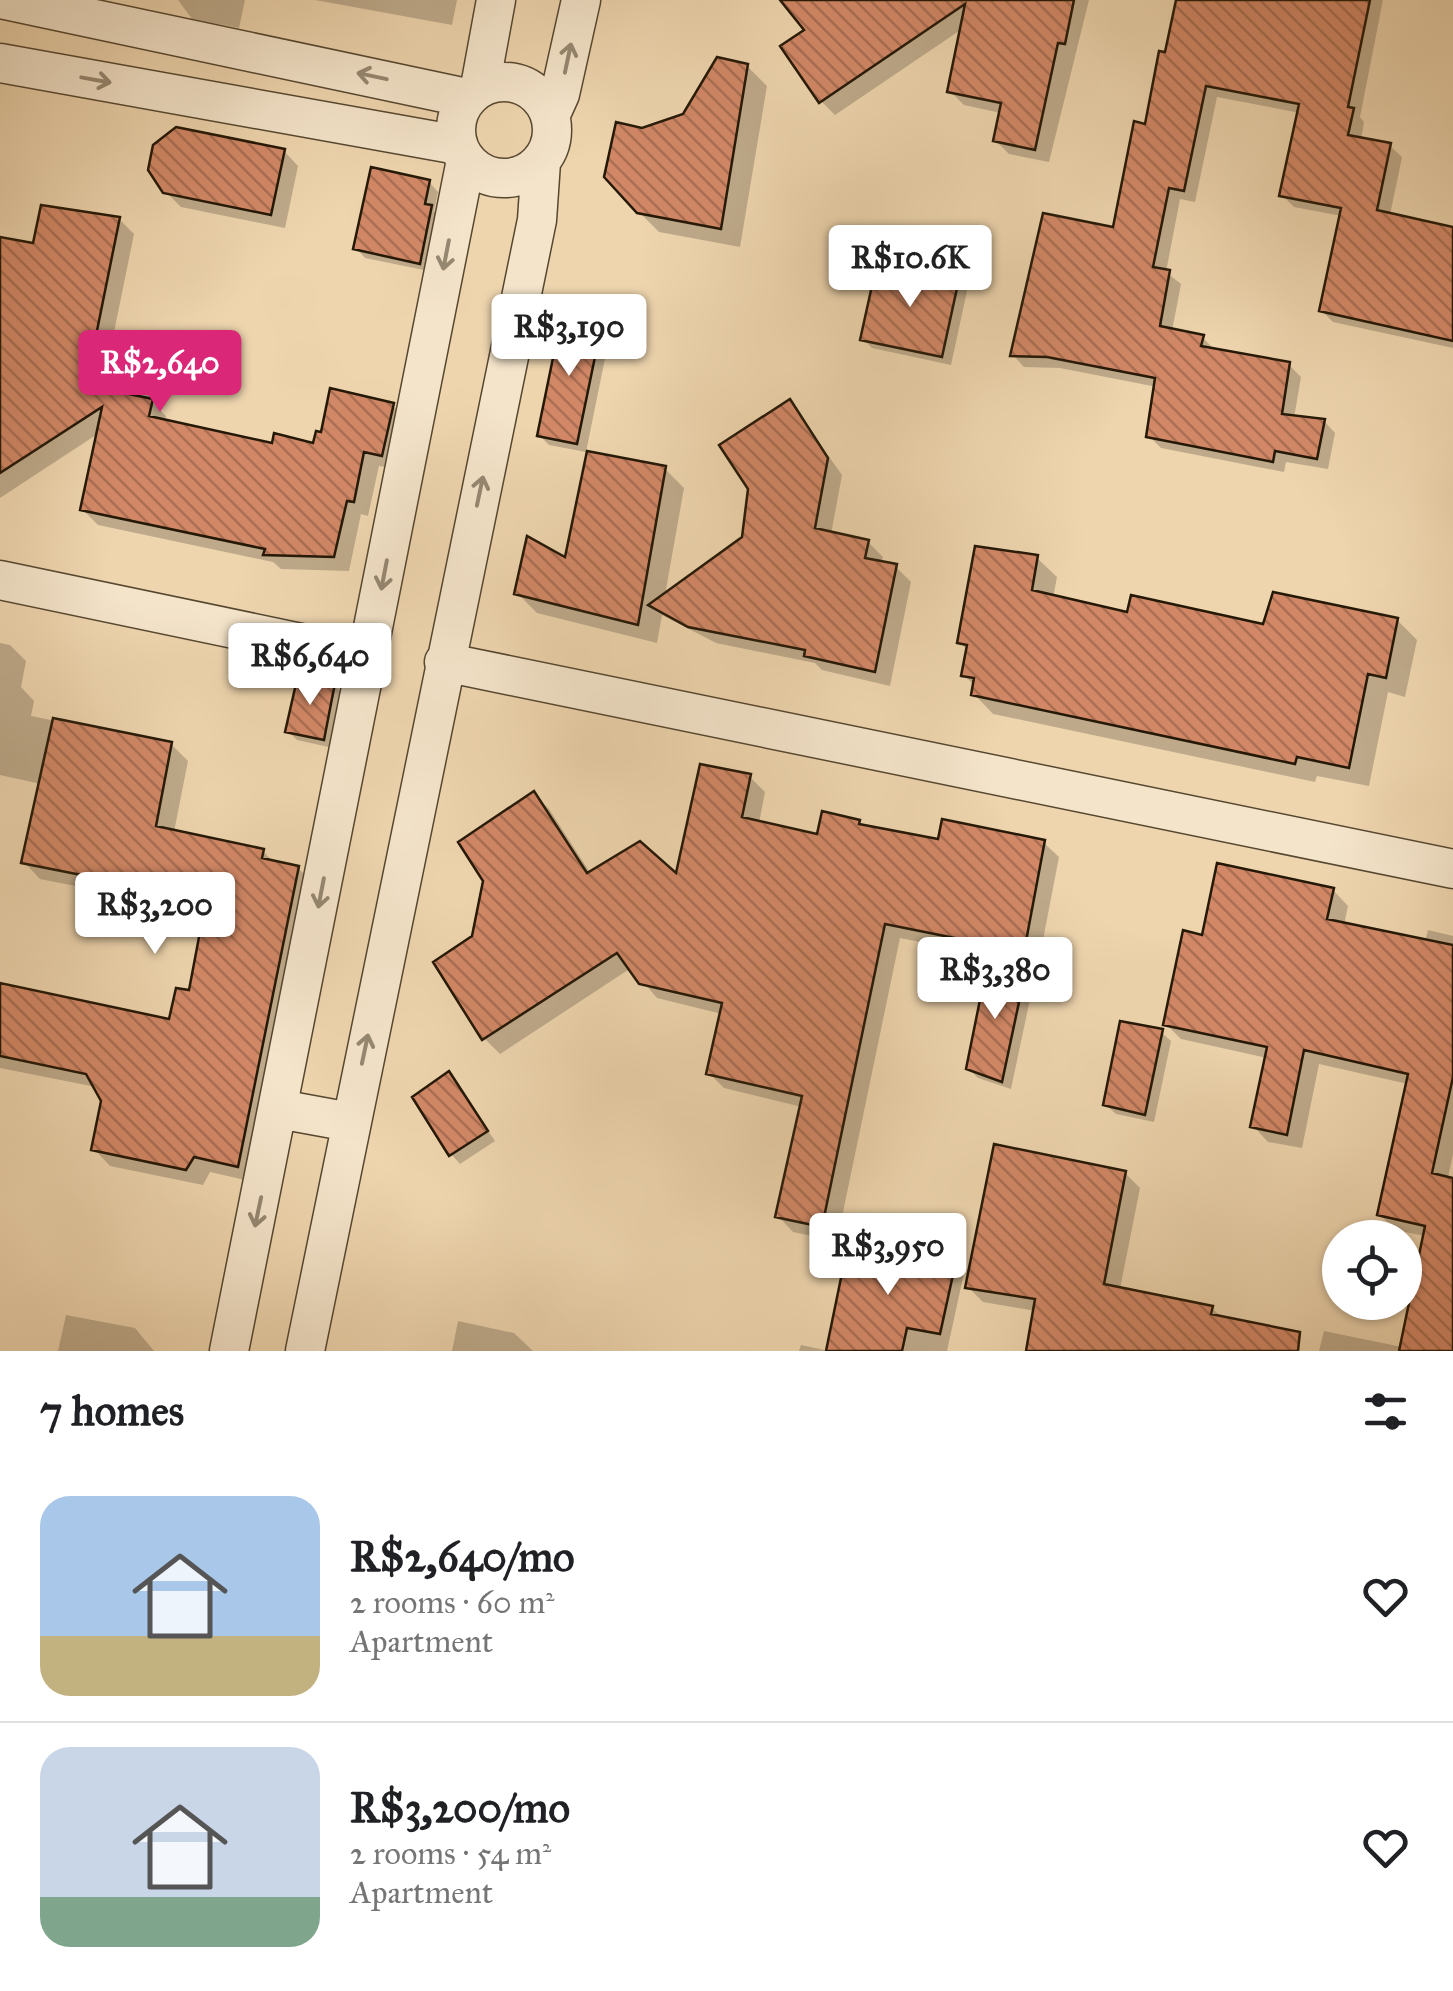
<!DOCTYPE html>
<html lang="en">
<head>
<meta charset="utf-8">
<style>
  body { margin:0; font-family:"IM FELL Great Primer",serif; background:#f2f2f2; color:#202124; height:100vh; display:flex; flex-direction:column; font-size:38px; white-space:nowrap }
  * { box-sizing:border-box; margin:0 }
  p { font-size:32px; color:#757577 }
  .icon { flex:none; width:55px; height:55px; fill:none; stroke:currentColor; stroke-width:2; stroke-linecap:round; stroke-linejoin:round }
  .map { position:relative; height:1351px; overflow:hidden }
  .panel { display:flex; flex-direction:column; background:#fff; flex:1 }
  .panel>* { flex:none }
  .tools { position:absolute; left:1322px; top:1220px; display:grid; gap:20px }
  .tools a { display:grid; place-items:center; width:100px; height:100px; border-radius:50%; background:#fff; box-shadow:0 2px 8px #0004; font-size:50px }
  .price { position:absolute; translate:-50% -85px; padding:0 22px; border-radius:10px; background:#fff; color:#222; font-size:32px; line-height:65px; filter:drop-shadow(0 2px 5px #0008) }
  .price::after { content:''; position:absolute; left:50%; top:60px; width:30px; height:22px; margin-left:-15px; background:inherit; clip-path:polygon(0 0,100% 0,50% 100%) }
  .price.current { background:#db2777; color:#fff }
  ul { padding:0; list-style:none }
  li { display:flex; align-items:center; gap:30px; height:250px; padding:0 40px }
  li+li { border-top:2px solid #e0e0e0 }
  li span { display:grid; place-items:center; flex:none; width:280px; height:200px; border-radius:30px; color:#555 }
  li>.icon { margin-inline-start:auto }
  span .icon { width:120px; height:120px; fill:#fffc; stroke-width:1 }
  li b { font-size:42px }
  h2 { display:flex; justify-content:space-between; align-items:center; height:120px; padding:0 40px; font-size:42px }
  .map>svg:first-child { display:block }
  .shadow { fill:#0003 }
  .building { fill:url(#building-back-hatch); stroke:#241807; stroke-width:2.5 }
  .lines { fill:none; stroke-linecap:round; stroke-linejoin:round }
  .street-casing { stroke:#564731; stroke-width:41 }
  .street { stroke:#f4e4ca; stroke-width:38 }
  .oneway { stroke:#968872 }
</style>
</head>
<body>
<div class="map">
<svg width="1453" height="1351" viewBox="0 0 1453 1351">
  <defs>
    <pattern id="building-back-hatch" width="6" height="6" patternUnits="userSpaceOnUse" patternTransform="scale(2.5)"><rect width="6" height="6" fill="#d28867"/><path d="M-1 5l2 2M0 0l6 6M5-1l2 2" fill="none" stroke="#aa6e53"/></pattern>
  </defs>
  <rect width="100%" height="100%" fill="#eed5ae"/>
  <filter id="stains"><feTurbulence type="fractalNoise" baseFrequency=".002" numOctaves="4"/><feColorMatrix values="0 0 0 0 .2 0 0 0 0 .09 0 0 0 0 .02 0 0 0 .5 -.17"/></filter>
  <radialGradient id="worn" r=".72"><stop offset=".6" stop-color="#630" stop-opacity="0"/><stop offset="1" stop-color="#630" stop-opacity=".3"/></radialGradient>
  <path class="shadow" d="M178,0H245L239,28L192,19Z
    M315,0H457L452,25Z
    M801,0H1089L1049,162L1009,154L995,140L1001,113L964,105L950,91L962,29L835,115L821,101Z
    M1177,0H1383L1360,117L1364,122L1361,140L1390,146L1402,157L1390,215L1453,268V348L1333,322L1321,310L1342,216L1294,207L1282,195L1300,113L1217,97L1195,202L1180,199L1166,272L1181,284L1172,331L1202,337L1214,349L1289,365L1301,377L1294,418L1324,421L1335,433L1328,469L1286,462L1284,472L1161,448L1149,436L1157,387L1060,368L1024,367L1013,355L1115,230L1147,127Z
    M747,66L767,86L740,247L659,232L639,212L643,130L685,116Z
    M284,151L298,166L285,228L181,207L165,191Z
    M429,182L438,192L434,211L440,217L429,271L365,258L356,248Z
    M119,219L134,234L102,391L151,401L166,416L165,422L274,446H315L392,405L407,420L397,469L379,466L368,516L361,514L349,571L281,569L273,562L98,525L83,510L99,433L0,498V238L36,245Z
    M958,282L967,291L951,365L872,348L863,339Z
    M601,325L610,334L586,452L549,445L540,436Z
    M790,402L842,475L831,534L868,542L883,557L881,564L895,566L911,582L890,686L822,670L815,663L716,643L662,615L657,643L537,613L517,593L566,561L664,468L684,488L665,595L745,539Z
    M1037,558L1057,577L1053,598L1129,614L1265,627L1397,620L1417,640L1405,697L1388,692L1369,786L1317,776L1315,782L993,714L974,694L975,686L964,675L968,651L960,642Z
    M0,643L10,645L26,661L21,687L34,701L31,716L171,744L188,761L174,832L263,851L274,863L298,868L314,884L254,1182L210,1172L203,1185L110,1166L94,1149L104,1100L96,1087L0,1068V986L171,1022L191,993L205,918L202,911L40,879L24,862L41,784L0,775Z
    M334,686L344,695L333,748L297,740L288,731Z
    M750,777L765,792L759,823L819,837L859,822L864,827L940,841L1043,842L1059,857L1038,966L900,938L837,1241L793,1232L778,1216L802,1107L724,1088L709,1073L722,1014L657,998L631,968L500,1054L484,1038L474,937L534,794L549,809L591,874L678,877Z
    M1333,890L1348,906L1344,925L1425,942L1428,930L1453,936V1154L1448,1177L1453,1179V1351H1319L1324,1331L1402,1347L1425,1236L1395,1230L1379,1214L1408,1084L1319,1064L1302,1148L1268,1142L1253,1126L1267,1058L1181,1039L1166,1024L1204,939Z
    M1024,976L1033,985L1011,1089L978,1078L968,1068Z
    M1161,1032L1171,1041L1154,1122L1116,1114L1106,1105Z
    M449,1074L495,1141L460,1164L451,1154Z
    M1125,1173L1140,1188L1120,1289L1212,1308L1223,1319L1280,1351H1028L1036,1311L983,1302L968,1287Z
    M954,1264L964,1273L947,1351H799L801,1345L829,1351Z
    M66,1315L135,1328L154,1351H58Z
    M458,1321L514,1333L533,1351H452Z"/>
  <path class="building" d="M780,0H1074L1065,44L1058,43L1035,150L993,141L1001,103L947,92L965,4L819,103L780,46L804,30Z
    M1176,0H1370L1348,107L1354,108L1348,135L1391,143L1377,210L1453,227V341L1319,311L1341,208L1279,196L1299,104L1206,86L1184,191L1169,188L1153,267L1170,270L1160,326L1204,335L1201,346L1290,362L1282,414L1325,419L1317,459L1275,451L1273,462L1146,437L1155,378L1047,357L1010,356L1043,213L1113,227L1134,121L1145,124L1159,51L1165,52Z
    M717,57L748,64L721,229L637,213L604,177L616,122L642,128L683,114Z
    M176,127L285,149L271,215L163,193L148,170L153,145Z
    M371,167L430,180L425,204L432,205L420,264L353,249Z
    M41,205L120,217L86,385L153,399L149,416L272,443L274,433L313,443L316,431L321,432L330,388L394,403L382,456L364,452L354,502L347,501L334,557L263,555L265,549L80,510L102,407L0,473V237L33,243Z
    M877,263L959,279L942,357L860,340Z
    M562,314L602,323L577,444L537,436Z
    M790,399L828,458L815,528L869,540L865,558L897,564L875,672L804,656L805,650L688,627L648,605L742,537L748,489L719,445Z
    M587,451L666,466L638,625L514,594L527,536L565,557Z
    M975,546L1038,555L1032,590L1127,612L1131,595L1263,624L1273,592L1398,618L1386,678L1368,674L1349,768L1297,757L1295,764L971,695L974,678L961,676L967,645L957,643Z
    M298,675L335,683L324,740L285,732Z
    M53,718L172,742L156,826L264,849L262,858L299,866L238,1167L194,1157L186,1170L91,1150L101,1101L86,1074L0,1056V983L169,1019L176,988L189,990L203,916L198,915L202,899L21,863Z
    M700,764L751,774L742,817L817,834L822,811L860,820L859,824L938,839L942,819L1045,840L1024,952L885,924L822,1227L775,1217L802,1096L706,1074L722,1003L639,984L617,953L482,1040L433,962L472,936L483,881L458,842L534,791L587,873L640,841L676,873Z
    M1217,863L1334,888L1327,919L1453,945V1077L1432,1173L1453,1178V1351H1399L1425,1226L1377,1215L1408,1074L1304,1050L1287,1135L1250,1127L1267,1047L1163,1025L1183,930L1202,935Z
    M987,965L1025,974L1002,1082L966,1069Z
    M1120,1021L1163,1029L1145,1115L1103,1105Z
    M449,1071L488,1131L449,1156L412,1097Z
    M994,1144L1126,1171L1104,1284L1213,1306L1211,1314L1300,1332L1298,1351H1026L1035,1299L965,1288Z
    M849,1239L956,1261L940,1334L907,1328L902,1351H826Z"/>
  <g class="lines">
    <g class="street-casing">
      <path id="street" d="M5,0L467,98
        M0,63L458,145
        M456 130a48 48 0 1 1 96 0a48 48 0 1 1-96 0Z
        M480,87L496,0
        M551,114L560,94L581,0
        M0,580L368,657
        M444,662L1453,869
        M279,1109L350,1122
        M229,1351L466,160
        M305,1351L537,220L541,162"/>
    </g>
    <use href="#street" class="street"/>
  </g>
  <defs><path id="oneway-shaft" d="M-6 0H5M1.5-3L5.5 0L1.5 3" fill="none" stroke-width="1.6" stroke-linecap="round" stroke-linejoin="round" transform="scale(2.5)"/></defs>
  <g class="oneway">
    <use href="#oneway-shaft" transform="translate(568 58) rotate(-78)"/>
    <use href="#oneway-shaft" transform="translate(372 76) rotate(-168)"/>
    <use href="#oneway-shaft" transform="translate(96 80) rotate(10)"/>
    <use href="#oneway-shaft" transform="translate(446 255) rotate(101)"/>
    <use href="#oneway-shaft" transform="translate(480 491) rotate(-78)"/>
    <use href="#oneway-shaft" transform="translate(384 575) rotate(101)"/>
    <use href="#oneway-shaft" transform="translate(321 893) rotate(101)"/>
    <use href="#oneway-shaft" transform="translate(365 1049) rotate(-78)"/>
    <use href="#oneway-shaft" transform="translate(258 1212) rotate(102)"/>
  </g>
  <rect width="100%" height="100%" filter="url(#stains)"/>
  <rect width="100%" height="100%" fill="url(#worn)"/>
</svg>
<div class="tools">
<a><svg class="icon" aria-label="locate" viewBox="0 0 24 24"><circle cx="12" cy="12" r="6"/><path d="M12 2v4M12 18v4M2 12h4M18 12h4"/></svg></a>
</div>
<b class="price" style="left:910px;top:310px">R$10.6K</b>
<b class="price" style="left:569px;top:379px">R$3,190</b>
<b class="price current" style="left:160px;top:415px">R$2,640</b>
<b class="price" style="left:310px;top:708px">R$6,640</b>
<b class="price" style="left:155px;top:957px">R$3,200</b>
<b class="price" style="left:995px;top:1022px">R$3,380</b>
<b class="price" style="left:888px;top:1298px">R$3,950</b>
</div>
<section class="panel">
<h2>7 homes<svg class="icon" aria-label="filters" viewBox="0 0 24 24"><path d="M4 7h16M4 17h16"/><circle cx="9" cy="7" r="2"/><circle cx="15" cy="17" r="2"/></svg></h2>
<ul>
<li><span style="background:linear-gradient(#a9c7e8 70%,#c2b280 0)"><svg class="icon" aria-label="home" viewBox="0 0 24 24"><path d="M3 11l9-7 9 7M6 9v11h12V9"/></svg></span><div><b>R$2,640/mo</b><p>2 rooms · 60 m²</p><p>Apartment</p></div><svg class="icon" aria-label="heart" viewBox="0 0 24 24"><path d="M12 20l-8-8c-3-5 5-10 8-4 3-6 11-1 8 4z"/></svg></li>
<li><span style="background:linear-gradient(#c9d6e8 75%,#7fa58c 0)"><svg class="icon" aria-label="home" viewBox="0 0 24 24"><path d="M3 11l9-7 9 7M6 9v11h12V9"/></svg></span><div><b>R$3,200/mo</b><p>2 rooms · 54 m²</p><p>Apartment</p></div><svg class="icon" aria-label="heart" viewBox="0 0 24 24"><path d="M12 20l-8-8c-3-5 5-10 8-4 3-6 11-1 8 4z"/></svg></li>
</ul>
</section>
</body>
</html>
